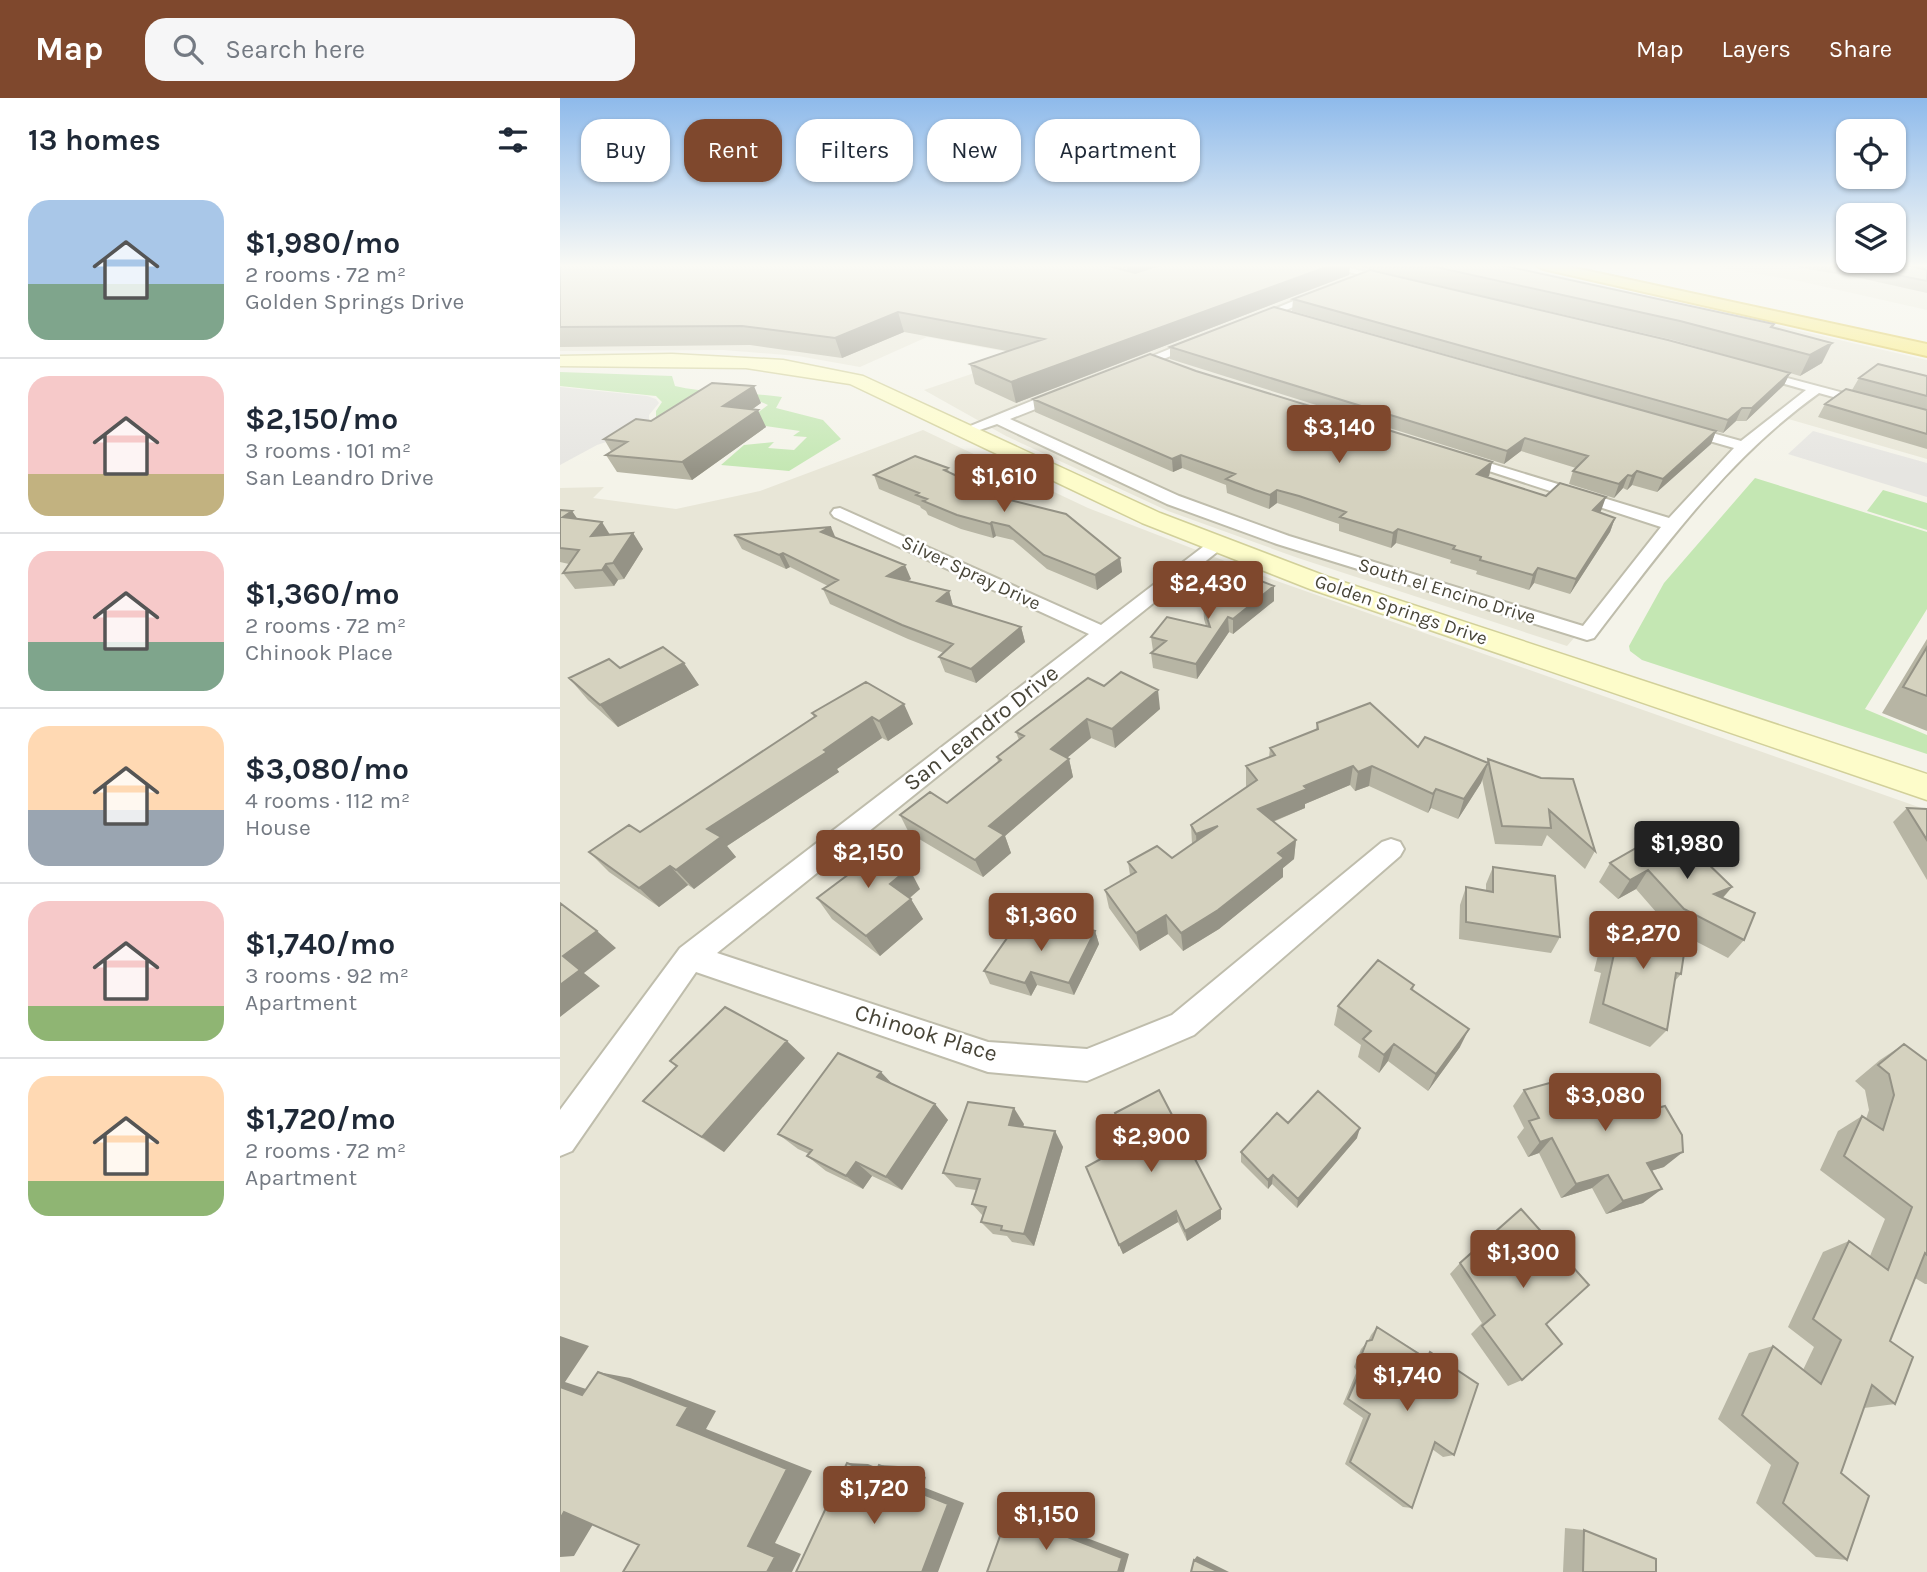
<!DOCTYPE html>
<html lang="en">
<head>
<meta charset="utf-8">
<style>
  body { margin:0; font-family:Karla,sans-serif; background:#f6f6f7; color:#1f2937; height:100vh; display:flex; flex-direction:column; font-size:26px; white-space:nowrap }
  * { box-sizing:border-box; margin:0 }
  p { font-size:23px; color:#747a83 }
  .icon { flex:none; width:38px; height:38px; fill:none; stroke:currentColor; stroke-width:2; stroke-linecap:round; stroke-linejoin:round }
  .map { position:relative; flex:1; overflow:hidden }
  .drawer { display:flex; flex-direction:column; background:#fff; width:560px }
  .drawer>* { flex:none }
  .hud { position:absolute; left:21px; top:21px; width:665px; height:63px; display:flex; gap:14px }
  .buttons { position:absolute; left:1276px; top:21px; display:grid; gap:14px }
  .buttons a { display:grid; place-items:center; width:70px; height:70px; border-radius:14px; background:#fff; box-shadow:0 2px 5px #0004; font-size:35px }
  .price { position:absolute; translate:-50% -60px; padding:0 16px; border-radius:7px; background:#7f482d; color:#fff; font-size:23px; line-height:46px; filter:drop-shadow(0 2px 4px #0008) }
  .price::after { content:''; position:absolute; left:50%; top:42px; width:21px; height:16px; margin-left:-10px; background:inherit; clip-path:polygon(0 0,100% 0,50% 100%) }
  .price.selected { background:#222; color:#fff }
  ul { padding:0; list-style:none }
  li { display:flex; align-items:center; gap:21px; height:175px; padding:0 28px }
  li+li { border-top:2px solid #e0e1e3 }
  li span { display:grid; place-items:center; flex:none; width:196px; height:140px; border-radius:21px; color:#555 }
  li>.icon { margin-inline-start:auto }
  span .icon { width:84px; height:84px; fill:#fffc; stroke-width:1 }
  li b { font-size:30px }
  h2 { display:flex; justify-content:space-between; align-items:center; height:84px; padding:0 28px; font-size:30px }
  .tag { padding:0 24px; border-radius:21px; background:#fff; box-shadow:0 2px 5px #0004; font-size:24px; line-height:63px }
  .tag.selected { background:#7f482d; color:#fff }
  header { display:flex; align-items:center; gap:42px; box-sizing:border-box; height:98px; padding:0 35px; background:#7f482d; color:#fff }
  header strong { font-size:33px }
  nav { display:flex; gap:38px; margin-inline-start:auto; font-size:24px }
  .search { width:490px; height:63px; background:#f6f6f7; display:flex; align-items:center; gap:18px; box-sizing:border-box; padding:0 24px; border-radius:21px; color:#747a83; font-size:26px }
  main { display:flex; flex:1; min-height:0 }
  .map>svg:first-child { display:block }
  .residential { fill:#e8e6d7 }
  .green { fill:#c4e7b3 }
  .parking { fill:#e6e5e1 }
  .lines { fill:none; stroke-linecap:round; stroke-linejoin:round }
  .minor-casing { stroke:#bfbdac; stroke-width:4 }
  .secondary-casing { stroke:#d2d09a; stroke-width:3 }
  .motorway-casing { stroke:#d9c23e; stroke-width:4 }
  .minor { fill:#fff; fill-rule:evenodd }
  .secondary { fill:#fdfcca; fill-rule:evenodd }
  .motorway { fill:#f9ea6f; fill-rule:evenodd }
  .wall { fill:#b7b5a4 }
  .shaded-wall { fill:#959386 }
  .building { fill:#d5d2bf; stroke:#959386; stroke-width:2 }
  .labels { text-anchor:middle; dominant-baseline:central; stroke-width:5; stroke-linejoin:round; paint-order:stroke }
  .far-street-label { font-size:19px; fill:#484538; stroke:#fff }
  .street-label { font-size:23px; fill:#484538; stroke:#fff }
</style>
</head>
<body>
<header>
<strong>Map</strong>
<div class="search"><svg class="icon" aria-label="search" viewBox="0 0 24 24"><circle cx="10" cy="10" r="6"/><path d="M15 15l6 6"/></svg>Search here</div>
<nav><a>Map</a><a>Layers</a><a>Share</a></nav>
</header>
<main>
<section class="drawer">
<h2>13 homes<svg class="icon" aria-label="filters" viewBox="0 0 24 24"><path d="M4 7h16M4 17h16"/><circle cx="9" cy="7" r="2"/><circle cx="15" cy="17" r="2"/></svg></h2>
<ul>
<li><span style="background:linear-gradient(#a9c7e8 60%,#7fa58c 0)"><svg class="icon" aria-label="home" viewBox="0 0 24 24"><path d="M3 11l9-7 9 7M6 9v11h12V9"/></svg></span><div><b>$1,980/mo</b><p>2 rooms · 72 m²</p><p>Golden Springs Drive</p></div></li>
<li><span style="background:linear-gradient(#f6c9c9 70%,#c2b280 0)"><svg class="icon" aria-label="home" viewBox="0 0 24 24"><path d="M3 11l9-7 9 7M6 9v11h12V9"/></svg></span><div><b>$2,150/mo</b><p>3 rooms · 101 m²</p><p>San Leandro Drive</p></div></li>
<li><span style="background:linear-gradient(#f6c9c9 65%,#7fa58c 0)"><svg class="icon" aria-label="home" viewBox="0 0 24 24"><path d="M3 11l9-7 9 7M6 9v11h12V9"/></svg></span><div><b>$1,360/mo</b><p>2 rooms · 72 m²</p><p>Chinook Place</p></div></li>
<li><span style="background:linear-gradient(#ffd9b3 60%,#9aa5b1 0)"><svg class="icon" aria-label="home" viewBox="0 0 24 24"><path d="M3 11l9-7 9 7M6 9v11h12V9"/></svg></span><div><b>$3,080/mo</b><p>4 rooms · 112 m²</p><p>House</p></div></li>
<li><span style="background:linear-gradient(#f6c9c9 75%,#8fb573 0)"><svg class="icon" aria-label="home" viewBox="0 0 24 24"><path d="M3 11l9-7 9 7M6 9v11h12V9"/></svg></span><div><b>$1,740/mo</b><p>3 rooms · 92 m²</p><p>Apartment</p></div></li>
<li><span style="background:linear-gradient(#ffd9b3 75%,#8fb573 0)"><svg class="icon" aria-label="home" viewBox="0 0 24 24"><path d="M3 11l9-7 9 7M6 9v11h12V9"/></svg></span><div><b>$1,720/mo</b><p>2 rooms · 72 m²</p><p>Apartment</p></div></li>
</ul>
</section>
<div class="map">
<svg width="1367" height="1474" viewBox="0 0 1367 1474">
  <rect width="100%" height="100%" fill="#f4f3e9"/>
  <path class="residential" d="M63,167H951L1367,262V361L1211,316L1007,548L738,460L608,413L446,338L364,292L554,228L463,257L367,239L300,269L238,258L163,252L0,253V183Z
    M1146,167H1367V212L1239,183Z
    M363,332L528,410L714,482L1367,712V1474H0V390L44,389L33,400L116,411L200,393Z"/>
  <path class="green" d="M0,274L112,278L115,288C149,296 187,294 222,299L216,310L263,322L281,341L229,373L161,367L184,347L214,344L208,350L234,352L247,339L233,338L240,333L184,325L208,307L199,303L96,322V313L102,304L96,298L0,288Z
    M1195,380L1367,434V511L1305,611L1367,637V656L1082,562L1070,553L1069,548L1104,485Z
    M1323,392L1367,405V432L1307,413Z"/>
  <path class="parking" d="M0,289L87,298L96,301L99,305L89,317V322L59,340L37,347L0,367Z
    M1253,333L1367,365V399L1228,356Z"/>
  <g class="lines">
    <g class="minor-casing">
      <path id="minor" d="M763,167H779L843,184L838,187Z
        M760,192L769,194L693,226L683,224Z
        M639,239L649,242L570,275L558,272Z
        M1186,269L1367,317V325L1259,295C1167,361 1103,450 1034,540L1027,542L717,446L607,406L437,326L405,337L398,333L501,291H511V297L450,321L619,398L729,438L1023,528L1101,429L889,360L897,355L903,357L1109,420L1174,350L1115,333V327L1120,326L1181,343L1246,292L1186,275Z
        M280,410L541,527L652,442L658,441L667,446L157,855L428,944L527,951L612,917L822,744L831,741L840,744L844,751L840,758L634,937L527,983L428,974L136,874L12,1053L0,1058V1012L120,850L529,536L274,419L271,415L274,411Z"/>
    </g>
    <g class="secondary-casing">
      <path id="secondary" d="M112,256L223,262L303,278L600,415L768,479L1367,676V702L750,491L582,425L290,286L186,270L0,268V258Z"/>
    </g>
    <g class="motorway-casing">
      <path id="motorway" d="M976,167H1001L1367,246V258L983,171Z"/>
    </g>
    <use href="#minor" class="minor"/>
    <use href="#secondary" class="secondary"/>
    <use href="#motorway" class="motorway"/>
  </g>
  <path class="wall" d="M0,167H941L1214,226L1213,229L1262,265L1240,278L1230,275L1224,287L1186,323H1176L1163,335L1156,333L1151,346L1097,394L1072,387L1067,392L1063,390L1054,400L1009,386L1013,373L1016,370L961,353L944,366L610,261V249L1012,292L732,213L733,201L1200,267L1113,242L790,167L789,177L456,305L415,286L410,266L447,253L344,234L282,260L190,247L0,249Z
    M1225,167H1367V195L1300,180Z
    M636,273L932,364L929,378L927,379L986,398L1041,413L1040,415L1055,420L1050,434L1010,496L974,485L969,492L916,476L917,473L890,465L891,462L836,445L831,450L779,433V426L738,412L717,405L709,411L667,395L666,387L622,370L613,374L475,314L473,301Z
    M1367,278V351L1258,319L1265,306L1292,292L1299,280Z
    M201,305L192,311L206,329L132,382L57,374L46,357L51,353L44,341L91,323Z
    M388,370L389,375L560,460L562,474L537,492L487,471L453,442L436,438L433,440L401,431L368,417L366,413L361,410L360,408L319,391L314,377Z
    M0,412L12,413L17,421L50,437L73,435L83,451L64,481L58,482L54,488L15,491L3,475L9,466L0,464Z
    M174,437L275,440L351,481L347,483L389,493L393,508L461,529L465,544L416,585L385,574L379,559L384,555L348,541L270,506L263,491L268,488L230,469L226,471L182,451Z
    M714,488V503L673,536L669,534L637,581L593,570L591,555L593,553L591,539L646,528L644,521L643,507Z
    M1367,541V633L1322,615Z
    M60,570L139,587L58,629L28,602L9,580Z
    M306,584L353,626L328,643L322,640L277,671L279,674L167,748L176,759L134,791L128,787L99,809L49,774L29,754L80,734L254,619L252,615Z
    M544,588L600,611L555,650L531,640L507,660L509,661L513,679L445,738L451,755L423,779L349,735L340,717L387,705L438,664L437,659L459,642L456,634Z
    M757,625L927,665L928,661L981,680L1035,753L1025,771L987,737L982,748L935,746L922,681L921,685L898,721L871,710L868,715L809,688L795,693L790,687L745,706V710L713,724L736,742L734,761L723,770V779L659,831L623,853L608,836L580,853L549,810L545,792L570,777L568,764L612,760L632,746L631,727L687,689L686,688V668L709,659L710,650L756,632Z
    M1347,710L1367,711V782L1333,724Z
    M1050,765L1172,789L1163,800L1184,842L1168,860L1110,830L1076,791L1058,801L1039,784Z
    M933,769L1000,839L991,855L899,841L900,807L906,789L926,793V786Z
    M281,770L360,791L350,800L363,821L320,858L272,821L257,800L286,778Z
    M1056,817L1121,876L1115,883L1107,932L1090,949L1029,925L1041,875L1034,873L1043,837Z
    M535,833L539,846L514,897L477,887L471,898L430,886L424,873Z
    M854,887L853,892L900,949L868,993L828,963L819,975L798,959L801,947L774,927L778,908Z
    M1344,946L1367,963V1186H1365L1355,1180L1330,1243L1335,1306L1304,1310L1281,1375L1287,1462L1256,1459L1196,1405L1211,1367L1158,1321L1189,1255L1213,1248L1243,1272L1254,1249L1228,1229L1263,1154L1289,1143L1310,1158L1325,1121L1260,1072L1278,1033L1302,1018L1306,1021L1309,1012L1305,992L1295,983L1320,962Z
    M245,960L164,1054L83,1003L117,969L110,963Z
    M332,986L375,1006L388,1022L342,1092L312,1078L303,1091L266,1073L247,1058L249,1056L238,1051L218,1036Z
    M1016,988L1104,1069L1091,1073L1083,1105L1046,1116L1032,1090L1001,1100L979,1055L968,1059L957,1039L964,1030L953,1008L964,992Z
    M555,1015L661,1121L627,1143L618,1124L563,1156L559,1147L568,1046L560,1028Z
    M728,1025L797,1040L737,1110L712,1086L708,1091L681,1064V1054Z
    M464,1026L463,1029L495,1033L503,1049L474,1148L452,1144L447,1138L433,1136L421,1124L423,1118L412,1106L416,1092L396,1089L383,1075Z
    M900,1165L986,1226L962,1282L948,1288L911,1236L922,1225L890,1176Z
    M817,1229L864,1258L870,1254L894,1357L883,1359L872,1351L852,1410L843,1409L785,1366L803,1320L783,1306L797,1273L794,1269L801,1251L808,1243L811,1237Z
    M1005,1430L1024,1432L1096,1474H1003Z"/>
  <path class="shaded-wall" d="M567,167H630L569,181Z
    M772,167H790L789,177L456,305L451,284Z
    M338,214L344,234L282,260L275,240Z
    M1272,245L1262,265L1240,278L1250,257Z
    M1230,275L1224,287L1186,323L1192,310Z
    M194,288L201,305L172,326L163,308Z
    M1182,310L1176,323L1163,335L1168,322Z
    M198,312L206,329L132,382L122,364Z
    M1156,333L1151,346L1097,394L1103,381Z
    M965,340L961,353L944,366L947,353Z
    M621,357L622,370L613,374L612,361Z
    M932,364L929,378L914,389L917,376Z
    M1077,373L1072,387L1067,392L1072,378Z
    M1068,377L1063,390L1054,400L1059,386Z
    M717,392V405L709,411L710,397Z
    M1046,399L1041,413L1028,426L1033,412Z
    M12,413L23,429L3,419Z
    M1055,420L1050,434L1010,496L1016,481Z
    M42,424L52,440L31,438Z
    M432,424L436,438L433,440L430,426Z
    M271,429L277,443L261,434Z
    M838,431L836,445L831,450L833,435Z
    M73,435L83,451L64,481L53,465Z
    M223,455L230,469L226,471L219,457Z
    M560,460L562,474L537,492L535,477Z
    M46,466L58,482L54,488L42,472Z
    M345,467L351,481L332,492L327,478Z
    M978,470L974,485L969,492L973,477Z
    M714,488V503L673,536V521Z
    M389,493L393,508L382,518L377,503Z
    M668,519L669,534L637,581L636,566Z
    M461,529L465,544L416,585L411,571Z
    M124,565L139,587L58,629L40,607Z
    M598,592L600,611L555,650L552,631Z
    M344,606L353,626L328,643L319,623Z
    M312,619L322,640L277,671L279,674L167,748L176,759L134,791L116,772L147,731Z
    M527,621L531,640L496,669L491,651Z
    M509,661L513,679L445,738L451,755L423,779L415,762L429,728Z
    M928,665L921,685L898,721L904,701Z
    M793,668L790,687L745,706V710L697,730L698,711L744,688Z
    M812,668L809,688L795,693L798,674Z
    M876,691L871,710L868,715L873,696Z
    M658,728L637,755L636,736Z
    M736,742L734,761L723,770V779L659,831L623,853L621,835Z
    M110,768L128,787L99,809L79,790Z
    M349,770L360,791L342,806L330,786Z
    M1088,772L1076,791L1058,801L1070,782Z
    M1172,789L1156,807L1154,796Z
    M351,801L363,821L320,858L306,838Z
    M606,817L608,836L580,853L576,835Z
    M37,833L56,850L24,875L40,888L0,919V887L3,858Z
    M535,833L539,846L514,897L509,885Z
    M471,874L477,887L471,898L465,885Z
    M909,931L900,949L868,993L876,976Z
    M227,943L245,960L164,1054L142,1039Z
    M834,946L828,963L819,975L824,957Z
    M321,974L336,990L317,979Z
    M375,1006L388,1022L342,1092L326,1079Z
    M454,1010L464,1026L459,1042L449,1027Z
    M800,1030L797,1040L737,1110L738,1101Z
    M495,1033L503,1049L474,1148L464,1136Z
    M992,1040L979,1055L968,1059L980,1044Z
    M1123,1054L1104,1069L1070,1079L1087,1065Z
    M296,1064L312,1078L303,1091L286,1078Z
    M713,1077L712,1086L708,1091V1082Z
    M1048,1077L1032,1090L1001,1100L1016,1086Z
    M1102,1091L1083,1105L1046,1116L1063,1103Z
    M661,1111V1121L627,1143L625,1133Z
    M616,1113L618,1124L563,1156L559,1147Z
    M0,1238L29,1248L5,1284L56,1301L22,1297L0,1289Z
    M38,1274L70,1280L156,1313L146,1331L252,1373L215,1445L241,1456L232,1474H207L188,1448L117,1327Z
    M287,1365L308,1366L335,1377L315,1376Z
    M319,1367L338,1368L366,1379L363,1389L404,1405L378,1474H362L345,1389Z
    M41,1413L14,1458L0,1459V1421L4,1414Z
    M461,1415L569,1456L564,1474H558L448,1416Z
    M637,1458L669,1474H659L634,1462Z"/>
  <path class="building" d="M0,167H544L575,175L600,167H772L451,284L410,266L484,241L338,214L275,240L182,228L0,229Z
    M867,167H941L1214,226L1211,229L1272,245L1250,257L1120,223Z
    M1287,167H1346L1367,172V183Z
    M810,172L1108,242L1230,275L1192,310H1182L1168,322L733,201Z
    M714,209L1156,333L1103,381L1077,373L1072,378L1068,377L1059,386L1013,373L1028,358L965,340L947,353L610,249Z
    M590,256L636,273L932,364L917,376L986,398L1000,385L1046,399L1033,412L1055,420L1016,481L978,470L973,477L920,462L921,459L893,451L895,448L838,431L833,435L780,419L786,414L739,398L717,392L710,397L695,392L666,381L675,376L621,357L612,361L473,301Z
    M1318,266L1367,278V298L1299,280Z
    M152,285L194,288L163,308L198,312L122,364L46,357L67,344L44,341L76,321L91,323Z
    M1286,291L1367,312V336L1265,306Z
    M355,358L388,370L384,372L446,401L506,416L560,460L535,477L484,457L449,428L432,424L430,426L397,417L363,403L367,401L356,397L359,395L314,377Z
    M0,412L12,413L3,419L42,424L31,438L73,435L53,465L46,466L42,472L3,475L19,452L0,450Z
    M271,429L261,434L345,467L327,478L389,493L377,503L461,529L411,571L379,559L393,546L342,527L263,491L278,482L223,455L219,457L174,437Z
    M683,476L714,488L673,521L668,519L636,566L591,555L606,543L591,539L607,519L650,529L643,507Z
    M103,549L124,565L40,607L9,580L49,561L60,570Z
    M1367,549V598L1343,589Z
    M561,574L598,592L552,631L527,621L491,651L509,661L429,728L444,737L415,762L340,717L370,694L387,705L441,662L437,659L464,638L456,634L528,580L544,588Z
    M306,584L344,606L319,623L312,619L264,652L267,654L147,731L161,739L116,772L110,768L79,790L29,754L69,727L80,734L256,618L252,615Z
    M810,605L858,649L865,639L928,665L904,701L876,691L873,696L812,668L798,674L793,668L744,688L747,691L698,711L736,742L718,755L724,760L658,812L621,835L606,817L576,835L545,792L576,774L568,764L597,748L612,760L658,728L636,736L631,727L697,682L686,668L715,657L710,650L758,631L757,625Z
    M928,661L981,680L1013,681L1035,753L989,712L991,730L942,728Z
    M1347,710L1367,711V742Z
    M1111,730L1172,789L1154,796L1195,815L1184,842L1124,811L1088,772L1070,782L1050,765Z
    M313,745L349,770L330,786L351,801L306,838L257,800L289,776L281,770Z
    M933,769L995,778L1000,839L906,824V789L933,794Z
    M0,805L37,833L3,858L20,872L0,887Z
    M1056,817L1126,842L1121,876L1116,875L1107,932L1043,906L1054,856L1048,853Z
    M503,825L535,833L509,885L471,874L465,885L424,873L457,826L497,837Z
    M818,862L854,887L851,891L909,931L876,976L834,946L824,957L803,941L811,933L778,908Z
    M165,909L227,943L142,1039L83,1003L117,968L110,963Z
    M1344,946L1367,963V1157L1365,1155L1330,1243L1353,1259L1335,1306L1312,1287L1281,1375L1309,1398L1287,1462L1223,1405L1238,1365L1182,1317L1213,1248L1261,1286L1281,1242L1253,1221L1289,1143L1328,1172L1352,1109L1284,1058L1302,1018L1323,1032L1334,997L1329,976L1318,967Z
    M278,955L321,974L317,979L375,1006L326,1079L296,1064L286,1078L247,1058L252,1052L218,1036Z
    M1060,977L1082,1014L1105,1008L1122,1037L1123,1054L1087,1065L1102,1091L1063,1103L1048,1077L1016,1086L992,1040L980,1044L969,1023L979,1020L964,992L1015,978L1016,988Z
    M599,992L661,1111L625,1133L616,1113L559,1147L526,1069L570,1045L555,1015Z
    M758,993L800,1030L738,1101L713,1077L708,1082L681,1054L717,1015L728,1025Z
    M408,1004L454,1010L449,1027L495,1033L464,1136L441,1132L442,1128L421,1124L426,1109L412,1106L420,1081L383,1075Z
    M961,1111L1029,1187L986,1226L1002,1246L962,1282L922,1228L935,1217L900,1165Z
    M817,1229L867,1261L870,1254L918,1286L894,1357L875,1344L852,1410L790,1364L810,1316L788,1301L803,1267L799,1263L807,1243L812,1242Z
    M38,1274L128,1309L117,1327L227,1371L188,1448L215,1459L207,1474H63L79,1447L4,1414L0,1421V1289L22,1297Z
    M287,1365L315,1376L319,1367L348,1378L345,1389L388,1406L362,1474H236Z
    M448,1416L562,1460L558,1474H427Z
    M1024,1432L1096,1461V1474H1023Z
    M634,1462L659,1474H631Z"/>
  <linearGradient id="sky" x2="0" y2="1"><stop stop-color="#8ebaeb"/><stop offset="0.45" stop-color="#fafaf5"/><stop offset="1" stop-color="#fafaf5" stop-opacity="0"/></linearGradient>
  <rect width="1367" height="373" fill="url(#sky)"/>
  <g class="labels">
    <g class="far-street-label">
      <text transform="translate(411 475) rotate(25)">Silver Spray Drive</text>
      <text transform="translate(887 493) rotate(17)">South el Encino Drive</text>
      <text transform="translate(841 512) rotate(19)">Golden Springs Drive</text>
    </g>
    <g class="street-label">
      <text transform="translate(421 630) rotate(-38)">San Leandro Drive</text>
      <text transform="translate(366 935) rotate(17)">Chinook Place</text>
    </g>
  </g>
</svg>
<div class="buttons">
<a><svg class="icon" aria-label="locate" viewBox="0 0 24 24"><circle cx="12" cy="12" r="6"/><path d="M12 2v4M12 18v4M2 12h4M18 12h4"/></svg></a>
<a><svg class="icon" aria-label="layers" viewBox="0 0 24 24"><path d="M12 4l9 5-9 5-9-5zM3 14l9 5 9-5"/></svg></a>
</div>
<b class="price" style="left:779px;top:367px">$3,140</b>
<b class="price" style="left:444px;top:416px">$1,610</b>
<b class="price" style="left:648px;top:523px">$2,430</b>
<b class="price selected" style="left:1127px;top:783px">$1,980</b>
<b class="price" style="left:308px;top:792px">$2,150</b>
<b class="price" style="left:481px;top:855px">$1,360</b>
<b class="price" style="left:1083px;top:873px">$2,270</b>
<b class="price" style="left:1045px;top:1035px">$3,080</b>
<b class="price" style="left:591px;top:1076px">$2,900</b>
<b class="price" style="left:963px;top:1192px">$1,300</b>
<b class="price" style="left:847px;top:1315px">$1,740</b>
<b class="price" style="left:314px;top:1428px">$1,720</b>
<b class="price" style="left:486px;top:1454px">$1,150</b>
<div class="hud">
<a class="tag">Buy</a>
<a class="tag selected">Rent</a>
<a class="tag">Filters</a>
<a class="tag">New</a>
<a class="tag">Apartment</a>
</div>
</div>
</main>
</body>
</html>
